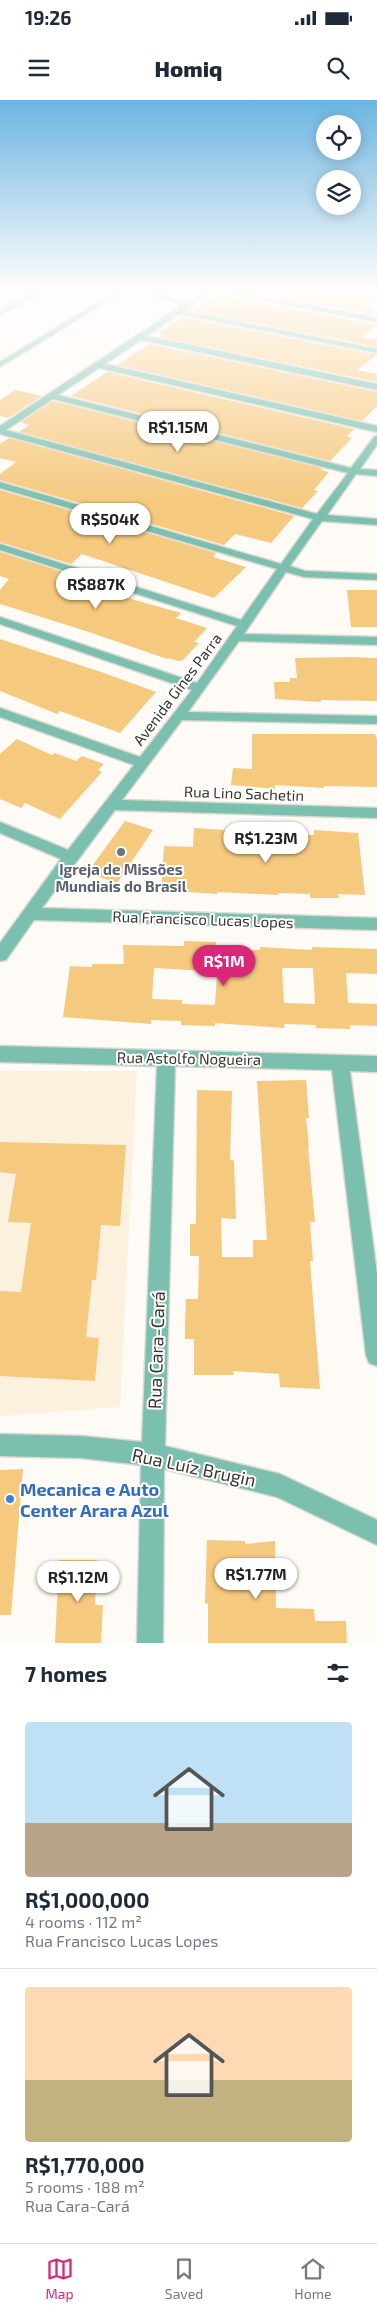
<!DOCTYPE html>
<html lang="en">
<head>
<meta charset="utf-8">
<style>
  body { margin:0; font-family:"Exo 2",sans-serif; background:#f2f2f3; color:#1f2937; height:100vh; display:flex; flex-direction:column; font-size:19px; white-space:nowrap }
  * { box-sizing:border-box; margin:0 }
  p { font-size:16px; color:#747a83 }
  .icon { flex:none; width:28px; height:28px; fill:none; stroke:currentColor; stroke-width:2; stroke-linecap:round; stroke-linejoin:round }
  .map { position:relative; height:1543px; overflow:hidden }
  .details { display:flex; flex-direction:column; background:#fff; flex:1 }
  .details>* { flex:none }
  .buttons { position:absolute; left:316px; top:15px; display:grid; gap:10px }
  .buttons a { display:grid; place-items:center; width:45px; height:45px; border-radius:50%; background:#fff; box-shadow:0 2px 12px #0003; font-size:25px }
  .price { position:absolute; translate:-50% -42px; padding:0 11px; border-radius:18px; background:#fff; color:#222; font-size:16px; line-height:32px; filter:drop-shadow(0 1px 2px #0008) }
  .price::after { content:''; position:absolute; left:50%; top:30px; width:15px; height:11px; margin-left:-8px; background:inherit; clip-path:polygon(0 0,100% 0,50% 100%) }
  .price.on { background:#db2777; color:#fff }
  ul { padding:0; list-style:none }
  li { display:grid; align-content:center; gap:10px; height:265px; padding:0 25px }
  li+li { border-top:1px solid #e0e1e3 }
  li span { display:grid; place-items:center; height:155px; border-radius:5px; color:#555 }
  li>.icon { margin-inline-start:auto }
  span .icon { width:90px; height:90px; fill:#fffc; stroke-width:1 }
  li b { font-size:21px }
  h2 { display:flex; justify-content:space-between; align-items:center; height:60px; padding:0 25px; font-size:21px }
  .status { display:flex; justify-content:space-between; align-items:center; height:35px; padding:0 25px; background:#fff; direction:ltr }
  .status svg { height:14px; fill:currentColor }
  header { display:flex; justify-content:space-between; align-items:center; height:65px; padding:0 25px; background:#fff; font-size:22px; font-weight:800 }
  .menu { display:flex; justify-content:space-around; align-items:center; height:70px; border-top:1px solid #e0e1e3; background:#fff; font-size:14px; color:#747a83 }
  .menu a { display:grid; justify-items:center; gap:2px }
  .menu .on { color:#db2777 }
  .map>svg:first-child { display:block }
  .built { fill:#fcf1df }
  .building { fill:#f5c97e; fill-rule:evenodd }
  .lines { fill:none; stroke-linecap:round; stroke-linejoin:round }
  .street-casing { stroke:#dbd7d1; stroke-width:3 }
  .street { fill:#7bc0ae; fill-rule:evenodd }
  .worship-dot { fill:#6b7280; stroke:#fff; stroke-width:2 }
  .shop-dot { fill:#3f7fe0; stroke:#fff; stroke-width:2 }
  .labels { text-anchor:middle; dominant-baseline:central; stroke-width:4; stroke-linejoin:round; paint-order:stroke }
  .street-label { font-size:15px; fill:#3a342b; stroke:#fff }
  .worship-label { font-size:15px; font-weight:bold; fill:#5b616d; stroke:#fff }
  .near-street-label { font-size:18px; fill:#3a342b; stroke:#fff }
  .near-shop-label { font-size:18px; font-weight:bold; fill:#366cbe; stroke:#fff; text-anchor:start }
</style>
</head>
<body>
<div class="status"><b>19:26</b><svg viewBox="0 0 49 12"><path d="M0 12V9h3v3zM5 12V6h3v6zM10 12V3h3v9zM15 12V0h3v12zM26 1h20v11H26zM47 4h2v5h-2z"/></svg></div>
<header><svg class="icon" aria-label="menu" viewBox="0 0 24 24"><path d="M4 6h16M4 12h16M4 18h16"/></svg>Homiq<svg class="icon" aria-label="search" viewBox="0 0 24 24"><circle cx="10" cy="10" r="6"/><path d="M15 15l6 6"/></svg></header>
<div class="map">
<svg width="377" height="1543" viewBox="0 0 377 1543">
  <rect width="100%" height="100%" fill="#fefbf6"/>
  <path class="built" d="M0,971H137L120,1307L0,1316Z"/>
  <path class="building" d="M231,188H338L375,195L363,206L376,208L369,214Z
    M218,194L376,225L362,237L377,240V247L192,211Z
    M183,217L377,255L357,270L377,274V282L159,237L163,234L158,233Z
    M149,244L377,292V306L362,321L117,265Z
    M107,272L354,329L347,336L352,338L330,361L71,296Z
    M15,290L42,296L8,318L0,316V300Z
    M53,301L322,368L321,370L329,372L314,390L318,391L302,408L19,332L29,325L21,322Z
    M9,338L294,416L271,443L235,434L224,445L0,380V374L16,362L0,358V344Z
    M0,390L216,453L213,457L246,467L214,498L82,454L71,464L0,442Z
    M0,452L63,472L57,478L181,513L176,518L207,528L194,542L199,543L183,560L178,561L168,558L167,559L89,532L0,504V490L9,479L0,476Z
    M347,490H377V527H351Z
    M0,539L104,573L156,592L120,633L60,611L57,614L0,591Z
    M351,557L377,558V601L321,600V602L275,599L274,582H290V578H297L295,558Z
    M252,634H375L377,639V687L324,686V688L275,685V689L231,685L233,668L252,669Z
    M17,639L52,655L55,653L76,661L82,656L104,664L98,670L102,672L60,719L25,703L21,708L0,699V654Z
    M125,721L153,730L117,783L87,773Z
    M194,728L255,732V728L277,729V734L314,735V730L358,733L365,795L338,794L339,798H310V794L278,793V795L217,792V794L161,790L164,746L193,747Z
    M184,841L216,842L215,849L260,850V847L312,850V847L377,849V874L346,873L348,903L377,904V926L350,925V929L316,928V925L285,924L284,928L215,923V926L181,925V921L151,920V924L63,917L70,866L92,867V864H124L123,845L184,846ZM154,868L205,871V874L217,875L215,905L182,904V900L152,899ZM282,868H313L315,904L284,903Z
    M306,980L309,1018H306L309,1047H308L315,1122H310L313,1161H310L320,1289L280,1287L279,1274L233,1271L234,1275H194V1239H185V1223L186,1199H198L199,1156H190V1124H196L197,990L232,991L230,1059L234,1061L236,1119L221,1118L222,1157H253V1140H267L257,981Z
    M0,1042L126,1045L120,1126L101,1125L96,1180H92L86,1237L99,1238L95,1281L0,1276V1191L21,1192L31,1123L8,1122L16,1074L0,1072Z
    M23,1369L11,1515H0V1370Z
    M207,1440L245,1441V1444L275,1441L276,1508L314,1509L315,1521H346L347,1543H208V1504L205,1503Z
    M59,1460H97L95,1505H103L101,1543H55Z"/>
  <g class="lines">
    <g class="street-casing">
      <path id="street" d="M41,188H50L0,215V210Z
        M121,188H129L0,267V262Z
        M138,188H148L186,203L209,188H220L377,218V222L214,191L184,211L377,249V253L179,214L147,236L377,284V290L141,240L105,264L377,326V332L99,268L58,295L351,368L374,337L377,336V345L360,369L377,370V376L356,374L327,415L377,419V425L322,421L290,466L305,471L377,474V480L304,477L286,472L244,534L377,537V545L239,541L188,612L377,616V624L182,620L122,700L377,708V718L115,710L42,808L377,818V830L34,820L6,860L0,861V843L61,759L0,733V722L68,750L134,665L0,617V608L140,657L192,590L0,524V517L197,583L237,526L0,450V444L241,520L277,469L0,388V382L281,464L313,419L0,334V326L181,206ZM53,299L348,373L317,414L6,330Z
        M358,188L377,189V193L358,190Z
        M0,946L377,956V972L350,971L377,1174V1266L369,1263L366,1255L332,970L175,966L165,1346L280,1374L377,1420V1445L277,1397L164,1369L163,1543H137L141,1365L81,1358L0,1356V1334L81,1336L142,1342L157,966L0,962Z"/>
    </g>
    <use href="#street" class="street"/>
  </g>
  <linearGradient id="sky" x2="0" y2="1"><stop stop-color="#6bb5e2"/><stop offset="0.47" stop-color="#fffdfb"/><stop offset="1" stop-color="#fffdfb" stop-opacity="0"/></linearGradient>
  <rect width="377" height="404" fill="url(#sky)"/>
  <circle class="worship-dot" cx="121" cy="752" r="5"/>
  <circle class="shop-dot" cx="10" cy="1399" r="5"/>
  <g class="labels">
    <g class="street-label">
      <text transform="translate(177 589) rotate(-53)">Avenida Gines Parra</text>
      <text transform="translate(244 693) rotate(2)">Rua Lino Sachetin</text>
      <text transform="translate(203 819) rotate(2)">Rua Francisco Lucas Lopes</text>
      <text transform="translate(189 958) rotate(1)">Rua Astolfo Nogueira</text>
    </g>
    <g class="worship-label">
      <text x="121" y="769">Igreja de Missões<tspan x="121" dy="17">Mundiais do Brasil</tspan></text>
    </g>
    <g class="near-street-label">
      <text transform="translate(156 1250) rotate(-88)">Rua Cara-Cará</text>
      <text transform="translate(194 1367) rotate(12)">Rua Luíz Brugin</text>
    </g>
    <g class="near-shop-label">
      <text x="20" y="1389">Mecanica e Auto<tspan x="20" dy="21">Center Arara Azul</tspan></text>
    </g>
  </g>
</svg>
<div class="buttons">
<a><svg class="icon" aria-label="locate" viewBox="0 0 24 24"><circle cx="12" cy="12" r="6"/><path d="M12 2v4M12 18v4M2 12h4M18 12h4"/></svg></a>
<a><svg class="icon" aria-label="layers" viewBox="0 0 24 24"><path d="M12 4l9 5-9 5-9-5zM3 14l9 5 9-5"/></svg></a>
</div>
<b class="price" style="left:178px;top:353px">R$1.15M</b>
<b class="price" style="left:110px;top:445px">R$504K</b>
<b class="price" style="left:96px;top:510px">R$887K</b>
<b class="price" style="left:266px;top:764px">R$1.23M</b>
<b class="price on" style="left:224px;top:887px">R$1M</b>
<b class="price" style="left:256px;top:1500px">R$1.77M</b>
<b class="price" style="left:78px;top:1503px">R$1.12M</b>
</div>
<section class="details">
<h2>7 homes<svg class="icon" aria-label="filters" viewBox="0 0 24 24"><path d="M4 7h16M4 17h16"/><circle cx="9" cy="7" r="2"/><circle cx="15" cy="17" r="2"/></svg></h2>
<ul>
<li><span style="background:linear-gradient(#bfe0f5 65%,#b9a48a 0)"><svg class="icon" aria-label="home" viewBox="0 0 24 24"><path d="M3 11l9-7 9 7M6 9v11h12V9"/></svg></span><div><b>R$1,000,000</b><p>4 rooms · 112 m²</p><p>Rua Francisco Lucas Lopes</p></div></li>
<li><span style="background:linear-gradient(#ffd9b3 60%,#c2b280 0)"><svg class="icon" aria-label="home" viewBox="0 0 24 24"><path d="M3 11l9-7 9 7M6 9v11h12V9"/></svg></span><div><b>R$1,770,000</b><p>5 rooms · 188 m²</p><p>Rua Cara-Cará</p></div></li>
</ul>
</section>
<nav class="menu">
<a class="on"><svg class="icon" aria-label="map" viewBox="0 0 24 24"><path d="M3 6l6-2 6 2 6-2v14l-6 2-6-2-6 2zM9 4v14M15 6v14"/></svg>Map</a>
<a><svg class="icon" aria-label="saved" viewBox="0 0 24 24"><path d="M7 4h10v16l-5-4-5 4z"/></svg>Saved</a>
<a><svg class="icon" aria-label="home" viewBox="0 0 24 24"><path d="M3 11l9-7 9 7M6 9v11h12V9"/></svg>Home</a>
</nav>
</body>
</html>
